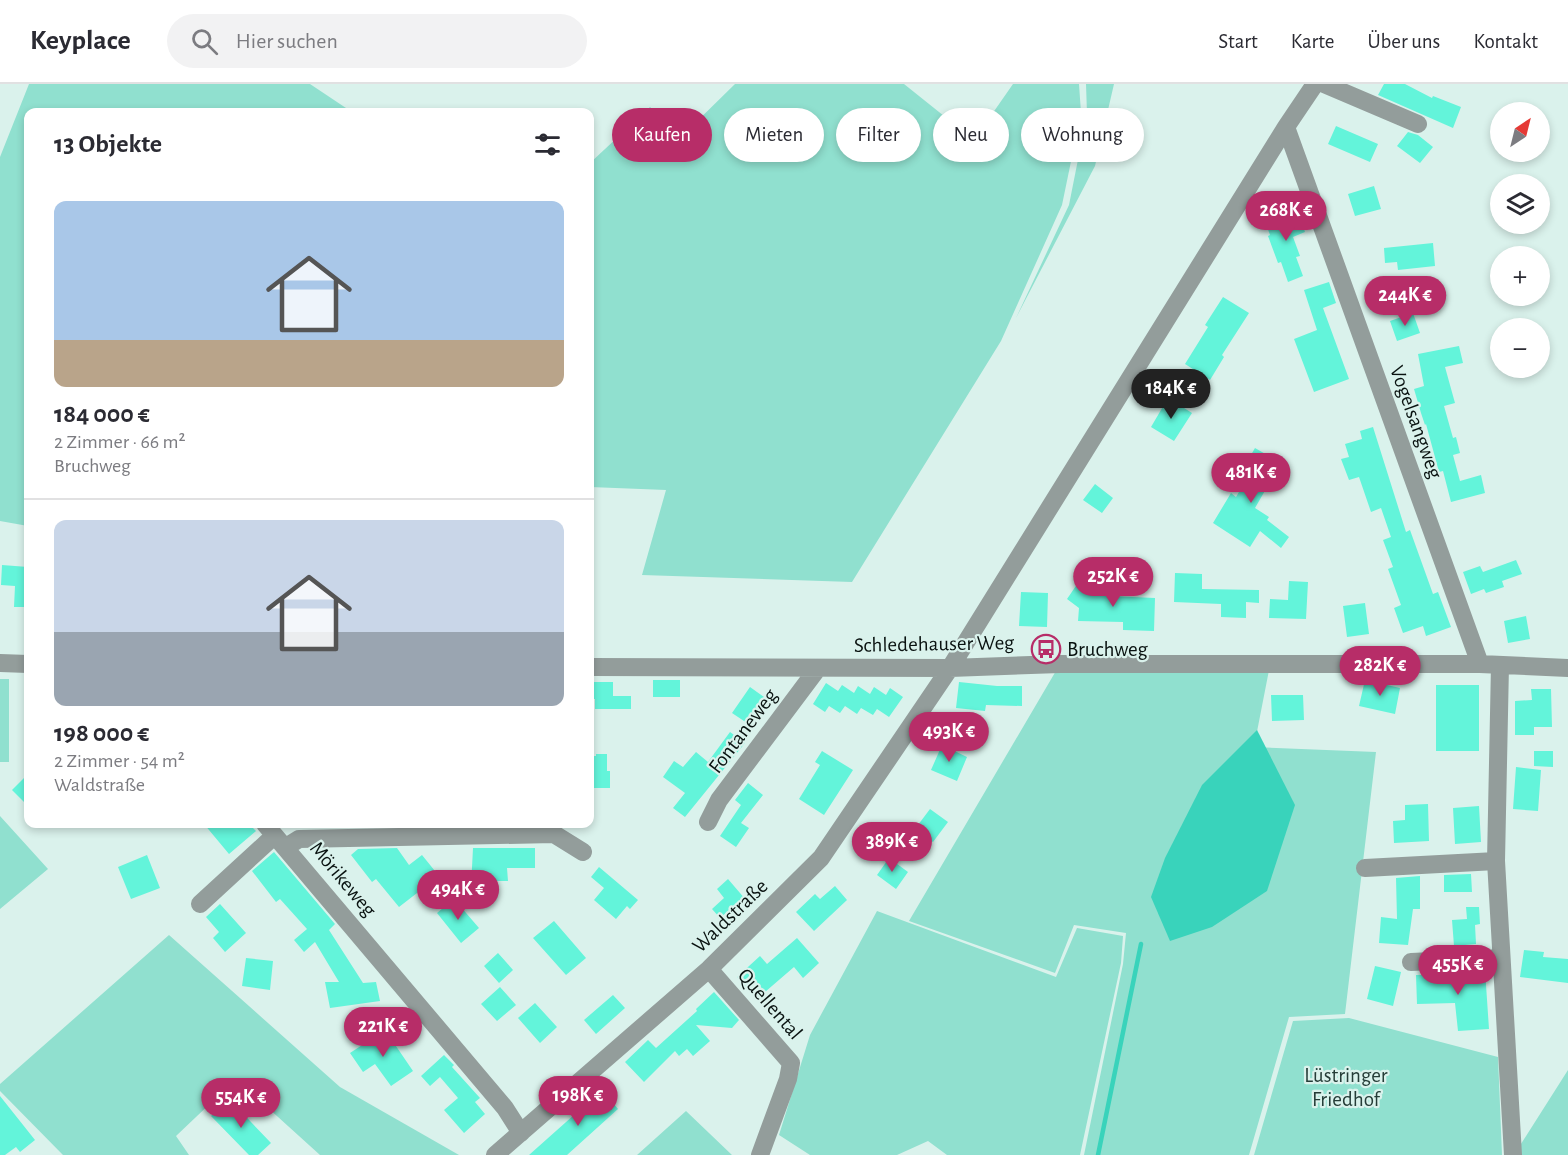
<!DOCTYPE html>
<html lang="de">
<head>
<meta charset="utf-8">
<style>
  body { margin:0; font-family:"Alegreya Sans",sans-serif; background:#f2f2f3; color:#2b2b33; height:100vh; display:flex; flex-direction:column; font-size:22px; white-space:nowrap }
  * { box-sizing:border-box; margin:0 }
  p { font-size:20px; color:#7c7c81 }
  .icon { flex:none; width:33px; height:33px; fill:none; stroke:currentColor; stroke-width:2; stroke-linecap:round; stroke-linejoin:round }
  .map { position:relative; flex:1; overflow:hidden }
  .drawer { position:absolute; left:24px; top:24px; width:570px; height:720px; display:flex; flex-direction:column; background:#fff; border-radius:12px; box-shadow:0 3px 9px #0003 }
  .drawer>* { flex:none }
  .banner { position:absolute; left:612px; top:24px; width:570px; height:54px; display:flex; gap:12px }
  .needle { width:39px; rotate:35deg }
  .fabs { position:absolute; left:1490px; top:18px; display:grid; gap:12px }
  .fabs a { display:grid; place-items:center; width:60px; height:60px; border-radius:50%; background:#fff; box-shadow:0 3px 9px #0003; font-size:30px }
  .price { position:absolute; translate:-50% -51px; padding:0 14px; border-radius:21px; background:#b72d68; color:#fff; font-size:20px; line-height:39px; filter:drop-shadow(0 2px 3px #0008) }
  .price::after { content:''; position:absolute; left:50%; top:36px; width:18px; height:14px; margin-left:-9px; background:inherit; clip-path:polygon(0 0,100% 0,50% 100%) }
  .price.current { background:#222; color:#fff }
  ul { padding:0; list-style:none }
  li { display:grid; align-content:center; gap:12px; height:318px; padding:0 30px }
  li+li { border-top:2px solid #e1e1e2 }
  li span { display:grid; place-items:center; height:186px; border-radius:12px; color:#555 }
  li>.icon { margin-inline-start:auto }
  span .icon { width:108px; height:108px; fill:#fffc; stroke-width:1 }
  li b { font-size:26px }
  h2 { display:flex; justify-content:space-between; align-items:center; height:72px; padding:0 30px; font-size:26px }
  .pill { padding:0 21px; border-radius:27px; background:#fff; box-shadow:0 3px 9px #0003; font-size:21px; line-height:54px }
  .pill.current { background:#b72d68; color:#fff }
  header { display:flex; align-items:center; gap:36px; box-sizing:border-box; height:84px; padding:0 30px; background:#fff; border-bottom:2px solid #e1e1e2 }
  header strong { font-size:28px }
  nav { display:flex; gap:33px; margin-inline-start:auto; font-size:21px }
  .search { width:420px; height:54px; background:#f2f2f3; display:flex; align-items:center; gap:15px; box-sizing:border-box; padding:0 21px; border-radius:33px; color:#7c7c81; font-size:22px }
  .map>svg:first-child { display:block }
  .green { fill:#90e0cf }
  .water { fill:#39d3bb }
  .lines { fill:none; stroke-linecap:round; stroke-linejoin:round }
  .stream { stroke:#39d3bb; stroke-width:4.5 }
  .building { fill:#63f4da }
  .minor { stroke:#939d9b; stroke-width:18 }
  .labels { text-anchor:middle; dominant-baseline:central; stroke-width:4.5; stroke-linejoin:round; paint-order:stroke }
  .street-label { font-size:21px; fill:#091210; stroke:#daf2ec }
  .poi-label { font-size:21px; fill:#091210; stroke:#daf2ec; text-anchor:start }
  .park-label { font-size:21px; fill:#253d38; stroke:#daf2ec }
</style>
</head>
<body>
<header>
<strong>Keyplace</strong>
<div class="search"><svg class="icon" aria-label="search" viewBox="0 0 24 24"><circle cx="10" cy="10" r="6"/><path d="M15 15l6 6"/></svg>Hier suchen</div>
<nav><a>Start</a><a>Karte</a><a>Über uns</a><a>Kontakt</a></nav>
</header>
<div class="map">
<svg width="1568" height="1071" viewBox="0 0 1568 1071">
  <rect width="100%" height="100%" fill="#daf2ec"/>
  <path class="green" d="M29,0H310L352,28H28V442L0,437V73Z
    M735,0H904L974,56L1013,0H1079L1081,29L1062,121L1001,257L852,498L642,491L666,406L590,403V79L650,23L682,52Z
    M1086,0H1114L1095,82L1016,234L1069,121L1087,30Z
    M1060,580L1270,581L1254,663L1376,668L1345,930L1289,933L1249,1071H1084L1123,880L1126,849L1074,841L1055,889L909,837Z
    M0,595H9V678H0Z
    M0,732L48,785L0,825Z
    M877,827L1056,893L1077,844L1123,852L1121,879L1080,1071H947L928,1057L897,1071H810L779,1051L810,951Z
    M169,851L340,1003L459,1071H320L236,995L176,1052L189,1071H63L0,1007V1000Z
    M1349,934L1498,973L1502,1071H1254L1293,937Z
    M1568,986V1071H1514Z
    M686,1027L732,1071H637Z"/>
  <path class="water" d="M1257,646L1295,721L1267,807L1212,843L1170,857L1151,813L1165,774L1202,701Z"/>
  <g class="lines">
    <path class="stream" d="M1098,1071L1141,860"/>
  </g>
  <path class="building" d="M1384,0H1405L1432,14L1433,12L1461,23L1453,44L1378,11Z
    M1336,42L1378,60L1370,78L1328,60Z
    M1408,48L1418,51L1433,63L1420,79L1397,62Z
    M1374,102L1381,125L1355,132L1348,110Z
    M1297,125L1305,148L1293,153L1300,172L1296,173L1303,192L1288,198L1281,178L1278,179L1268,152L1270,151L1265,137Z
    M1433,159L1435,182L1398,186L1397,178L1385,179L1384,164Z
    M1329,198L1336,219L1323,224L1349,295L1314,308L1294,255L1317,246L1304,206Z
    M1416,211L1419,223L1403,227L1399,216Z
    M1223,213L1249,229L1222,271L1224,273L1210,296L1185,280L1208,243L1205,241Z
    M1413,229L1420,249L1397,257L1390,237Z
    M1459,262L1463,279L1445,283L1455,319L1444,322L1453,354L1456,353L1460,369L1453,371L1460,397L1481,391L1485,409L1451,418L1443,387L1439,388L1426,340L1425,341L1421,329L1414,305L1424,302L1418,270Z
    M1168,314L1192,329L1174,357L1151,343Z
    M1373,343L1406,448L1410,446L1433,510L1438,508L1451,543L1426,552L1423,542L1403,549L1394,524L1401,521L1388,485L1393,483L1383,456L1391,453L1381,424L1371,428L1359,393L1349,396L1341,375L1349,373L1345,360L1362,355L1360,347Z
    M1255,364L1281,379L1255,424L1269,433L1267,436L1289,453L1281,464L1260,447L1250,463L1213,439L1231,409L1236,413L1251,388L1244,383Z
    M1095,400L1113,414L1102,429L1083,416Z
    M1516,476L1522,490L1502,497L1504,503L1486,509L1484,505L1471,510L1463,488L1480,482L1483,488Z
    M2,481L28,483V523H14L15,502L1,501Z
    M1175,489L1202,490V505L1259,506V519L1246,518V534L1221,533V520L1174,518Z
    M1082,493L1110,512L1155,514L1154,547L1123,546V538L1078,537L1079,524L1067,515Z
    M1289,497L1308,498L1306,535L1269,534L1270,515L1288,516Z
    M1021,508L1048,509L1047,543L1019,542Z
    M1365,519L1369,550L1347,553L1343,522Z
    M1526,532L1530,555L1508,559L1504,537Z
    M653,596H680V613H653Z
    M1365,596L1400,604L1395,630L1359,622Z
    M590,598H613V612H631V625H595V615H590Z
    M959,598L997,602H1022V622L986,621L985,627L956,624Z
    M826,599L838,607L842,601L854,609L858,602L870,610L874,603L886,611L890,604L903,613L889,633L877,625L873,631L861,624L857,630L845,622L840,629L829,622L825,628L813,620Z
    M1436,601H1479V667H1436Z
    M750,603L764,613L757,624L762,628L756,638L750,634L747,639L732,629Z
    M1531,605H1551L1552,643H1534V651H1515V617L1532,616Z
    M1271,611H1303L1304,636L1272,637Z
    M730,648L745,659L685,733L673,724L685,709L663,693L674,677L683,683L696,668L708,678Z
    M942,661L967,673L957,697L931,686Z
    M822,667L853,686L824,731L799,715L820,681L815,678Z
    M1534,667H1553V683L1534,682Z
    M596,670H607V687H610V704H590V672H596Z
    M1516,683L1541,686L1538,727L1513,725Z
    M28,690V722L12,706Z
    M748,699L763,711L741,739L749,744L736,763L720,752L741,721L735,716Z
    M1428,720L1429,757L1394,759L1393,737L1405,736V721Z
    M1479,722L1481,758L1455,760L1453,724Z
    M930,725L948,738L933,758L915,745Z
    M204,740H249L256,747L229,770Z
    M397,764L409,781L422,771L439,792L399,823L376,795L372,798L351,771L358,765Z
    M473,764H535V784H507L508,797H496V804L471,803Z
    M274,768L335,840L329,846L363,899L376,898L380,917L330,924L325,898H339L315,858L304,868L294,856L307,845L280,815L276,818L252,787Z
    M147,771L160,804L131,815L118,783Z
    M889,774L908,788L896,805L877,791Z
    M599,783L638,816L630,825L627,822L616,835L594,816L604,804L591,793Z
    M1471,790L1472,808H1444V791Z
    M1420,792V825H1413L1408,861L1379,859L1381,833L1397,835L1396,794Z
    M728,795L746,816L736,826L733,823L720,834L712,825L724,814L717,805Z
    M835,802L847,816L814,847L796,828L815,810L820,815Z
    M454,815L479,844L461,859L437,829Z
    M220,820L246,849L225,868L213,854L219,848L206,833Z
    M1466,823H1479L1480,840L1475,841L1476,860L1454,862L1452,836L1467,835Z
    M554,837L586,874L566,891L533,854Z
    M797,854L819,879L803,894L794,883L765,908L755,896L747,904L737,893L760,872L767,880Z
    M1524,866L1544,868L1543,873L1568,875V899L1520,893Z
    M498,869L513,886L499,899L484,882Z
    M246,874L273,877L270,906L242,902Z
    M1375,882L1401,888L1393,922L1367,915Z
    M1485,886L1489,945L1458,947L1455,919L1417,920L1416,891L1455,890V887Z
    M500,903L516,921L497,937L481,920Z
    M714,908L739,936L732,944L696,941L710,957L693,972L687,965L679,972L675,967L644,998L625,978L648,956L656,964L697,927L696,925Z
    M613,911L625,924L596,950L584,936Z
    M535,919L557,943L540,959L518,934Z
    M385,946L413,987L391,1002L375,980L363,988L350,969Z
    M444,971L454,981L452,983L480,1014L475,1018L485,1030L464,1049L444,1026L458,1014L440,993L430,1002L421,992Z
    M602,1006L618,1025L567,1071H529Z
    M0,1012L35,1056L20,1068L16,1063L5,1071H0Z
    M229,1015L271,1059L258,1071H249L211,1032Z"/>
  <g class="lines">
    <path class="minor" d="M1324,0L1418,40
      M1286,43L1480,580
      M0,579L28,580
      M1500,581L1496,777L1513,1071
      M590,583L950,584L1060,580H1480L1568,584
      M708,738L719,716L818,584
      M265,740L505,1024L521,1049
      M286,763L299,755L554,750L583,768
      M1365,784L1496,777
      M200,820L274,752
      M1411,878L1501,874
      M709,885L791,979L788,995L760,1071
      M495,1071L709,885L821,774L950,584L1286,43L1315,0"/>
  </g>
  <defs>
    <g id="bus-ring" transform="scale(1.5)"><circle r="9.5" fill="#daf2ec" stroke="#b72d68" stroke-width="1.5"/><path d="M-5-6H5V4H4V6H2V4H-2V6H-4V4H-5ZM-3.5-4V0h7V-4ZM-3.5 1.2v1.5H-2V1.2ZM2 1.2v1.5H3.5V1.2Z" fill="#b72d68"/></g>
  </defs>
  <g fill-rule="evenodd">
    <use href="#bus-ring" x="1046" y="565"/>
  </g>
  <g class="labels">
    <g class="street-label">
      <text transform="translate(1416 338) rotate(70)">Vogelsangweg</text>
      <text transform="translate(934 560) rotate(-1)">Schledehauser Weg</text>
      <text transform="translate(743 647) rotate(-53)">Fontaneweg</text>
      <text transform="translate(343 795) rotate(50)">Mörikeweg</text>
      <text transform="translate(730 832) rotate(-44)">Waldstraße</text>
      <text transform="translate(770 920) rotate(49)">Quellental</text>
    </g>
    <g class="poi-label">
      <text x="1067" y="565">Bruchweg</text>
    </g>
    <g class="park-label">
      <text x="1346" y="991">Lüstringer<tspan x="1346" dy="24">Friedhof</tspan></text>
    </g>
  </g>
</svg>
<div class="fabs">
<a><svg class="needle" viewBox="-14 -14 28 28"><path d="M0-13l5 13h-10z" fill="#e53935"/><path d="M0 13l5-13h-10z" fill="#7c7c81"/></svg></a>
<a><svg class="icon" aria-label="layers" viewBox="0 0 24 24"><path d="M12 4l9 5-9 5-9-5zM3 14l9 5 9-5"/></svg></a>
<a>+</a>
<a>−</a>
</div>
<b class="price" style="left:1286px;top:158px">268K €</b>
<b class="price" style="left:1405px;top:243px">244K €</b>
<b class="price current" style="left:1171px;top:336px">184K €</b>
<b class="price" style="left:1251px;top:420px">481K €</b>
<b class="price" style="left:1113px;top:524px">252K €</b>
<b class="price" style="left:1380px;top:613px">282K €</b>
<b class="price" style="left:949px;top:679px">493K €</b>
<b class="price" style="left:892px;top:789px">389K €</b>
<b class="price" style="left:458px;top:837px">494K €</b>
<b class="price" style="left:1458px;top:912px">455K €</b>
<b class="price" style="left:383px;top:974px">221K €</b>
<b class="price" style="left:578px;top:1043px">198K €</b>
<b class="price" style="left:241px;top:1045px">554K €</b>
<div class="banner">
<a class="pill current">Kaufen</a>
<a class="pill">Mieten</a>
<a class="pill">Filter</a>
<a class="pill">Neu</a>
<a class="pill">Wohnung</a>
</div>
<section class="drawer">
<h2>13 Objekte<svg class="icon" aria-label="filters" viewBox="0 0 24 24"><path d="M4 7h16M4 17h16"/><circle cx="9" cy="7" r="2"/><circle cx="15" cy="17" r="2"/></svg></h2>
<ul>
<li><span style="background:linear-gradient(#a9c7e8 75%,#b9a48a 0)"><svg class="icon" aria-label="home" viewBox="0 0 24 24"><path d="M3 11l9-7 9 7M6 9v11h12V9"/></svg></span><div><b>184 000 €</b><p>2 Zimmer · 66 m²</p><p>Bruchweg</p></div></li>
<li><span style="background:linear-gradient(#c9d6e8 60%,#9aa5b1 0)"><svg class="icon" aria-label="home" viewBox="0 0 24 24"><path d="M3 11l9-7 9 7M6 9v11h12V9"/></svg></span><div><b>198 000 €</b><p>2 Zimmer · 54 m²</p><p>Waldstraße</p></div></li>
</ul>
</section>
</div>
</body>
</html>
